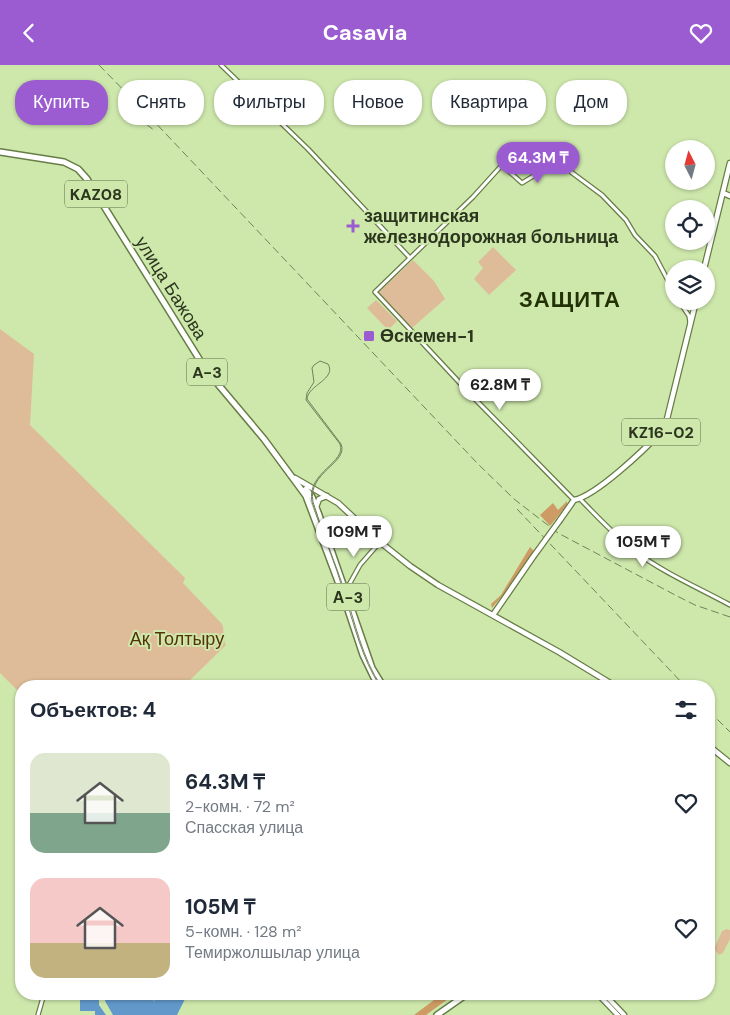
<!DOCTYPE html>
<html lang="ru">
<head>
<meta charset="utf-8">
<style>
  body { margin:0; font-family:"DM Sans",sans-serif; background:#f6f6f7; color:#1f2937; height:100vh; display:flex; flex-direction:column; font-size:19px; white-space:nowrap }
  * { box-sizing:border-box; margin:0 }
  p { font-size:16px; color:#747a83 }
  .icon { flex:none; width:28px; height:28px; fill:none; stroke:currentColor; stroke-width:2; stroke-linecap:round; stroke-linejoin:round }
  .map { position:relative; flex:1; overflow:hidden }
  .details { position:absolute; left:15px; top:615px; width:700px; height:320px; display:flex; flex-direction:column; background:#fff; border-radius:20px; box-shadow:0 1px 4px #0004 }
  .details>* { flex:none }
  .guide { position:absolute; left:15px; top:15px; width:700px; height:45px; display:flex; gap:10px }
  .needle { width:32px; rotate:354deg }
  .controls { position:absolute; left:665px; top:75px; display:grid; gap:10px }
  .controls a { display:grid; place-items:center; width:50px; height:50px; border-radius:50%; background:#fff; box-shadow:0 1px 4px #0004; font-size:25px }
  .price { position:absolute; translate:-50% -42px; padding:0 11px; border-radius:18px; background:#fff; color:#222; font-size:16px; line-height:32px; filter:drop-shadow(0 1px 2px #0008) }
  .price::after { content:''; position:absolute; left:50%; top:30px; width:15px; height:11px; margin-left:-8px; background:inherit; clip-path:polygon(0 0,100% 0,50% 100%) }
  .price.active { background:#9b5bd1; color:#fff }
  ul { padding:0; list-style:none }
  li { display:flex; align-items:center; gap:15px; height:125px; padding:0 15px }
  li span { display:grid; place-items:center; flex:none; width:140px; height:100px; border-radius:15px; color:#555 }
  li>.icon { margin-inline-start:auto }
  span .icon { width:60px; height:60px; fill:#fffc; stroke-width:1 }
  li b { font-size:21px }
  h2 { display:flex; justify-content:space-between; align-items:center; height:60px; padding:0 15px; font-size:21px }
  .tag { padding:0 18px; border-radius:20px; background:#fff; box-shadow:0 1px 4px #0004; font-size:18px; line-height:45px }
  .tag.active { background:#9b5bd1; color:#fff }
  header { display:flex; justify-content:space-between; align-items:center; height:65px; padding:0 15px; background:#9b5bd1; color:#fff; font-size:22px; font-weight:700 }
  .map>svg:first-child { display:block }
  .green { fill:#debc99 }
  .forest { fill:#cf9b65 }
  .water { fill:#6299ca }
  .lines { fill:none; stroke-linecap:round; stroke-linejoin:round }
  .secondary-casing { stroke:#667d45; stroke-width:5.5 }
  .primary-casing { stroke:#667d45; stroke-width:7 }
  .highway-casing { stroke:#667d45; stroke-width:8 }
  .secondary { stroke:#fff; stroke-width:3 }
  .primary { stroke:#fff; stroke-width:4.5 }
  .highway { stroke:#fff; stroke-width:5 }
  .tram { stroke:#71825b; stroke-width:1 }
  .rail { stroke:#71825b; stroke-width:1; stroke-dasharray:8 4; stroke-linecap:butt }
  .primary-bridge-casing { stroke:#667d45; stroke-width:7; stroke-linecap:butt }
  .primary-bridge { stroke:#fff; stroke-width:4.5 }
  .poi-dot { fill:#9b5bd1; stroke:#cee8ac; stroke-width:2 }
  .labels { text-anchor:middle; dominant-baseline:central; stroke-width:4; stroke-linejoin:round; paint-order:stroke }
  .shield { fill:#cee8ac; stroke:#5d6b49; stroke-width:1 }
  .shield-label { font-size:16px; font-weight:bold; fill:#2c361e }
  .poi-label { font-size:18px; font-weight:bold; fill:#2c361e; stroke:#cee8ac; text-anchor:start }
  .street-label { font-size:18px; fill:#2c361e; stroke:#cee8ac }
  .park-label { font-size:18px; fill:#553306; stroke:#cee8ac }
  .district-label { font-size:22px; font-weight:bold; letter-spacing:1px; fill:#233206; stroke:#cee8ac }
</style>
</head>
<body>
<header><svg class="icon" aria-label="back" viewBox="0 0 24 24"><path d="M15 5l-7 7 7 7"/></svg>Casavia<svg class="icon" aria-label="heart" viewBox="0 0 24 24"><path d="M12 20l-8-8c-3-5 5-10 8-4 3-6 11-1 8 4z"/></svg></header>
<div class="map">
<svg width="730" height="950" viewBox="0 0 730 950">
  <rect width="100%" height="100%" fill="#cee8ac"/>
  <path class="green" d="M493,182L516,205L489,230L474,214L483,203L478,197Z
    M413,195L434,216L445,234L412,263L378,228Z
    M376,235L397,256L388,265L367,243Z
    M0,264L34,289L30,360L185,513L183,518L222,559C225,566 222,573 226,580L184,621H21V629L0,608Z
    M727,864L730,865V874L723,888L719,890L714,884L722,866Z"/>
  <path class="forest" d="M567,436V440L550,461L540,450L553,438L558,445Z
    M530,482L534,486L508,524L492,543L491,539L501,530Z
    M442,929H455L426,950H414Z"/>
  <path class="water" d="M80,929H99V940L106,950H95V946H80Z
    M106,929H147L155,937L150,929H184L185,934L177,950H113L105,936Z"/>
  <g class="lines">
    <g class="secondary-casing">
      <path id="secondary" d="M221,0L308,84L410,193
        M679,236L689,251L690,258
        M580,434C598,452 615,471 636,487C664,508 699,523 730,540
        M574,435L472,331L375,227L473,132L502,100L522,118L561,94L566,97L571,107L602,130L626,155L635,170L655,191L674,227
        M344,525L350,518L360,500L380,477
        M38,950L44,929"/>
    </g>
    <g class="primary-casing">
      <path id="primary" d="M723,128L730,131
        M704,204L730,98
        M295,413L338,438L380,477L410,501L438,520L559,587L615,621
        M316,442L319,434L327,431
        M560,455L574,435C596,431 645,384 661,367L665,362L696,236
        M493,550L533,492
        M709,681L730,698
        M598,929L618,950
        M604,929L624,950"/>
    </g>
    <g class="highway-casing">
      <path id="highway" d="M0,87L64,97L78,104L87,114L206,305L264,374L306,431L342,527L363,590L378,621
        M306,424L312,432L319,450L372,603L383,621
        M437,950L467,929"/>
    </g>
    <use href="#secondary" class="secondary"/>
    <use href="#primary" class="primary"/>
    <use href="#highway" class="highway"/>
    <path class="tram" d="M380,621C362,594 354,559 344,528C335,497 322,468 312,437C306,407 347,398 340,379L306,335L307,328L314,317L312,303L314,300L320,296L328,299C337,314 308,320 307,334L341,379C349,398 307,407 313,437C322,466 334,495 344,524C355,557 362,593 381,621
      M601,929L621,950"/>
    <path class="rail" d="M99,0L149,51L478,399L514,434L558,468L677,531L695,540L730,552
      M118,37L155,66
      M517,444L685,621
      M709,646L730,667"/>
    <g class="primary-bridge-casing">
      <path id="primary-bridge" d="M533,492L560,455"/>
    </g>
    <use href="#primary-bridge" class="primary-bridge"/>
  </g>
  <g class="poi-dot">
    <path d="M350.5 153.5h5v5h5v5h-5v5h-5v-5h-5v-5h5z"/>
    <rect x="363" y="265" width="12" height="12" rx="2.5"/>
  </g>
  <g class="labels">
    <g class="shield">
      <rect x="65" y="115.5" width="62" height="27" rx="4"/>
      <rect x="187" y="293.5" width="40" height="27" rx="4"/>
      <rect x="622" y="353.5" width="78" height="27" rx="4"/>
      <rect x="327" y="518.5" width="42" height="27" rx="4"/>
    </g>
    <g class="shield-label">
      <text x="96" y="129">KAZ08</text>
      <text x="207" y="307">A-3</text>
      <text x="661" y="367">KZ16-02</text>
      <text x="348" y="532">А-3</text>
    </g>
    <g class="poi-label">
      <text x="364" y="151">защитинская<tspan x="364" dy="21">железнодорожная больница</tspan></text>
      <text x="380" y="271">Өскемен-1</text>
    </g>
    <g class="street-label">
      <text transform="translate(171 223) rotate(58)">улица Бажова</text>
    </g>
    <g class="park-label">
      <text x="177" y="574">Ақ Толтыру</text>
    </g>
    <g class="district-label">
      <text x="570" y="234">ЗАЩИТА</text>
    </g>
  </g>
</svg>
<div class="controls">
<a><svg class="needle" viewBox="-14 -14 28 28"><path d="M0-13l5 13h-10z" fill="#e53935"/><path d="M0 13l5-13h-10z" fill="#747a83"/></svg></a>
<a><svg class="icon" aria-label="locate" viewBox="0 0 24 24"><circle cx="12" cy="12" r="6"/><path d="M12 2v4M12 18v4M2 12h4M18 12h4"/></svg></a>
<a><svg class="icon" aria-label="layers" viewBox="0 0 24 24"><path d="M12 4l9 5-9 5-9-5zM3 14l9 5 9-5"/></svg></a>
</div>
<b class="price active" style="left:538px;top:119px">64.3M ₸</b>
<b class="price" style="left:500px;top:346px">62.8M ₸</b>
<b class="price" style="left:354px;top:493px">109M ₸</b>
<b class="price" style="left:643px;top:503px">105M ₸</b>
<div class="guide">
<a class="tag active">Купить</a>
<a class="tag">Снять</a>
<a class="tag">Фильтры</a>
<a class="tag">Новое</a>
<a class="tag">Квартира</a>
<a class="tag">Дом</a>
</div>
<section class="details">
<h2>Объектов: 4<svg class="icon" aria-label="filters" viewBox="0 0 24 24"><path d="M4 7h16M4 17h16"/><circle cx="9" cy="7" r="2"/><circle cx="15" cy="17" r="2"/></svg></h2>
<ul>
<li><span style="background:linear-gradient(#dfe7d0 60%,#7fa58c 0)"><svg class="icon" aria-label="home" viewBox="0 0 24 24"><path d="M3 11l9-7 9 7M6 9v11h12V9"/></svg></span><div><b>64.3M ₸</b><p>2-комн. · 72 m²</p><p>Спасская улица</p></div><svg class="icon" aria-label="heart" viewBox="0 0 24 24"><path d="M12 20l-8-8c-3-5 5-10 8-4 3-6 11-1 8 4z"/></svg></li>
<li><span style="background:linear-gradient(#f6c9c9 65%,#c2b280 0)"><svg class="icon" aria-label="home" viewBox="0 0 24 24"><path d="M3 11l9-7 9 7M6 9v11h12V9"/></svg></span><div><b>105M ₸</b><p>5-комн. · 128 m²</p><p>Темиржолшылар улица</p></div><svg class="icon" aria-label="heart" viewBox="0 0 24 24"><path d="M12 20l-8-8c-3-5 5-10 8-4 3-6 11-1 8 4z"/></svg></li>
</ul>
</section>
</div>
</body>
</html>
